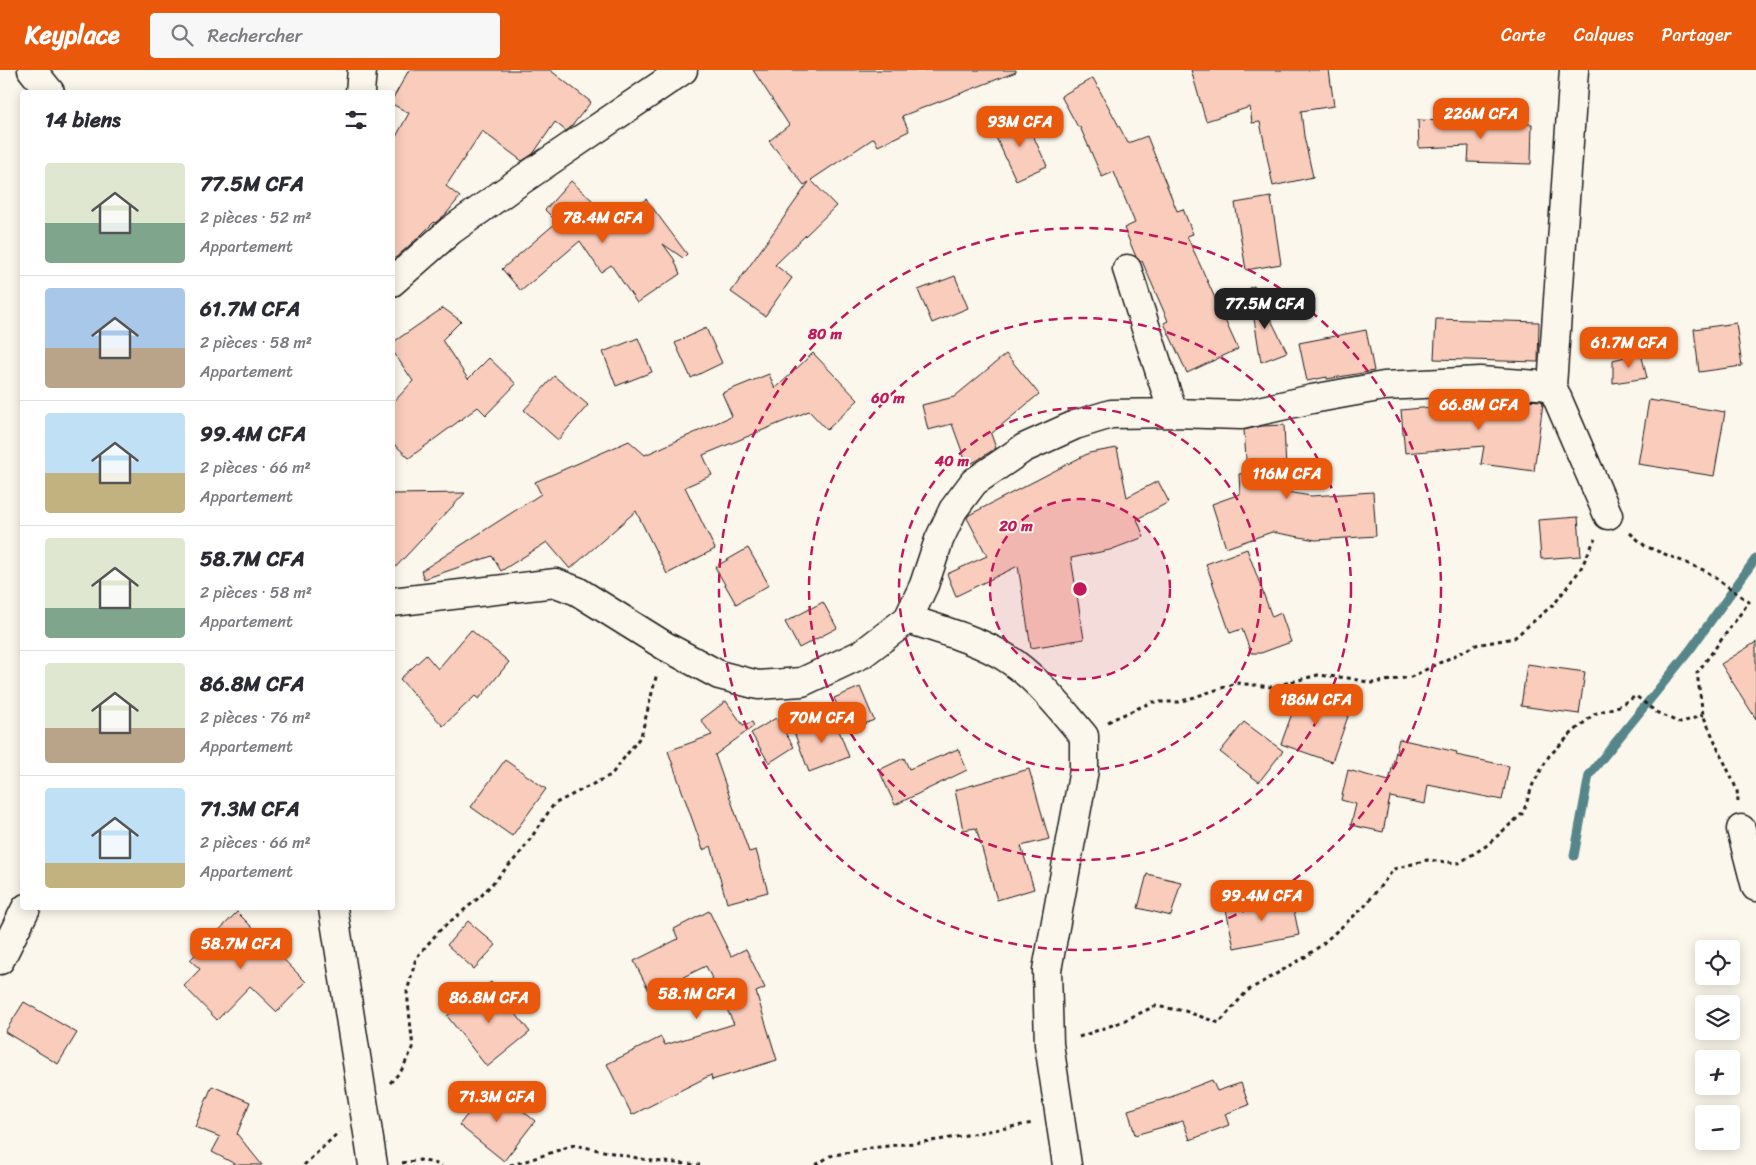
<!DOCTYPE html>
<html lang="fr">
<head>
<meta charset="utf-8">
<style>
  body { margin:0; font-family:Sriracha,sans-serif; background:#f7f7f7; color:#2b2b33; height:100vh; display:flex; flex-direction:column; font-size:19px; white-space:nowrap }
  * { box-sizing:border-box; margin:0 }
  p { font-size:16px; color:#7c7c81 }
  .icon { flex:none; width:28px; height:28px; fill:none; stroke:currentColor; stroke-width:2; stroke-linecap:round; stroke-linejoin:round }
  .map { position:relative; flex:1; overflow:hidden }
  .side { position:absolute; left:20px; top:20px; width:375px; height:820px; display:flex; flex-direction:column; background:#fff; border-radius:5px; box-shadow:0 2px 12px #0003 }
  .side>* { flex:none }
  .fabs { position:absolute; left:1695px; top:870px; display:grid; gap:10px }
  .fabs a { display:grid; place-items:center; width:45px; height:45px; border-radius:5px; background:#fff; box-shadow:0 2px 12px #0003; font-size:25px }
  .price { position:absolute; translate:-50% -42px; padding:0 11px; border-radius:10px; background:#ea580c; color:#fff; font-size:16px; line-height:32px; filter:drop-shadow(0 1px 2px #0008) }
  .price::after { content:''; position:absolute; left:50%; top:30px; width:15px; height:11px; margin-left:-8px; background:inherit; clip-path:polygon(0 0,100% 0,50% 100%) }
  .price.selected { background:#222; color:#fff }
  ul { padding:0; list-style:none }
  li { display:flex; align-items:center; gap:15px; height:125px; padding:0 25px }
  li+li { border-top:1px solid #e1e1e2 }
  li span { display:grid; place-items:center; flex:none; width:140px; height:100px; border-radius:5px; color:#555 }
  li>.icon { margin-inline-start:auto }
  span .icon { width:60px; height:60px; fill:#fffc; stroke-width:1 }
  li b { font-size:21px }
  h2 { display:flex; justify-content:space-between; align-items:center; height:60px; padding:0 25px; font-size:21px }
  header { display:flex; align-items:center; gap:30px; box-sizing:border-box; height:70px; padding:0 25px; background:#ea580c; color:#fff }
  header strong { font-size:24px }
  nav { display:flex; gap:28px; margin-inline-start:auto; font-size:18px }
  .search { width:350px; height:45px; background:#f7f7f7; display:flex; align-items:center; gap:12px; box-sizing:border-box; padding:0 18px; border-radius:5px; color:#7c7c81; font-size:19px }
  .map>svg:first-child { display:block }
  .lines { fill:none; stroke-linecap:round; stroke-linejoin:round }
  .stream { stroke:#56868a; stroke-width:9 }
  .building { fill:#f9ccbc; stroke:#1c1c1c }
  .street-casing { stroke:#1c1c1c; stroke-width:31 }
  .path { stroke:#1c1c1c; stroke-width:3; stroke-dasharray:4 4; stroke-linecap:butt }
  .street { stroke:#fbf7ec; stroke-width:28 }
  .ring { fill:none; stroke:#c2185b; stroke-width:2.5; stroke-dasharray:9 6 }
  .centre { fill:#c2185b; stroke:#fbf7ec; stroke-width:2.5 }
  .ring-label { font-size:15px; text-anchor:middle; font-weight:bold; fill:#c2185b; stroke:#fbf7ec; stroke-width:4; stroke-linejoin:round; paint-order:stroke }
</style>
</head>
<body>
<header>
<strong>Keyplace</strong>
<div class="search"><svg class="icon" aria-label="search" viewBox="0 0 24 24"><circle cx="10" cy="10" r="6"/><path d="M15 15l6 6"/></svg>Rechercher</div>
<nav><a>Carte</a><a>Calques</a><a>Partager</a></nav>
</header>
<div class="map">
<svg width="1756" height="1095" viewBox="0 0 1756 1095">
  <rect width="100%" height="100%" fill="#fbf7ec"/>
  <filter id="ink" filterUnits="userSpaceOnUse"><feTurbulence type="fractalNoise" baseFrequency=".02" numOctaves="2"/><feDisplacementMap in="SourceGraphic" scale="10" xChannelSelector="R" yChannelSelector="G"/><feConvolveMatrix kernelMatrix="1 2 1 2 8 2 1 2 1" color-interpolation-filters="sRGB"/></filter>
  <g filter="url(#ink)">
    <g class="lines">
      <path class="stream" d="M1574,786L1589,705L1690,580L1756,488"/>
    </g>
    <path class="building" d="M409,0H550L591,32L571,57L566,61L555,52L533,84L522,91L482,61L446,116L460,127L446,144L435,153L434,152L420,166L392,191V74L409,43L392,34V30Z
      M753,0H1016V2L902,46L909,61L878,76L874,68L811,110L836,136L775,195L792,208L765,246L731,222L809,112L804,115L769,71L789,55Z
      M1191,0H1329L1334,36L1301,41L1304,66L1313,107L1273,116L1260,52L1252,53L1250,37L1206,51Z
      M1093,8L1128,73L1147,66L1177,141L1183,139L1193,164L1187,166L1238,279L1187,303L1164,253L1168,251L1142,191L1140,192L1136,187L1124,158L1135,153L1114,102L1102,107L1080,57H1078L1061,26Z
      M1024,46L1047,96L1016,110L993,61Z
      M1418,50L1532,54L1531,94L1468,92L1469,76L1419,78Z
      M571,111L616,152L646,129L687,184L683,188L663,174L674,189L680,204L637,233L611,195L601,202L580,171L521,221L502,199L557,152L545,140Z
      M1271,127L1281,194L1246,200L1235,133Z
      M955,206L968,238L932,253L918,220Z
      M1254,216L1287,282L1261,292L1249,218Z
      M443,238L461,251L442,270L468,309L489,288L516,314L486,345L478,337L409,388L392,372V334L413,311L392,280V273Z
      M1436,249L1539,252L1538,292L1434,289Z
      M1736,253L1742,296L1699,302L1694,259Z
      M706,258L722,293L691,308L675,273Z
      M1366,260L1374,301L1327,309V307L1307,311L1299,273Z
      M638,268L652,302L616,316L603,282Z
      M813,283L858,330L827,360L809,341L703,385L712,405L685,417L715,479L667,504L636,441L570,499L547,472L501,501L492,486L424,509L421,501L541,424L535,412L629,371L645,385L732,346L722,323L769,304L775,319Z
      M1641,283L1647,308L1613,313V290Z
      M1006,284L1039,324L991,364L996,378L976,391L967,395L952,354L928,360L922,335L954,327Z
      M554,306L588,335L558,370L524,340Z
      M1515,329L1541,331L1543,333L1534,401L1481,394L1484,376L1405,383L1401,340Z
      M1649,330L1725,342L1714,406L1638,394Z
      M1284,355L1287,422L1311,426L1373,422L1376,466L1316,470L1272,462L1226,478L1212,434L1240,424L1239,404L1247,403L1244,360L1262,356Z
      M1117,378L1127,427L1158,411L1169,432L1137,449L1144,467L1110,480L1071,488L1084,569L1031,578L1018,496L956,526L947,504L987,486L967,448L969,445L1089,383Z
      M465,423L392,501V424Z
      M1578,447L1581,486L1541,489L1538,450Z
      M748,478L769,515L736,534L715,497Z
      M1247,479L1272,547L1281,543L1291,572L1261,583H1251L1242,559L1230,563L1206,494Z
      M823,532L837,558L799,578L785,552Z
      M471,560L509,592L479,629L475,626L443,656L400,609L426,585L438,599Z
      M1756,572V649L1721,594Z
      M1527,594L1585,602L1579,644L1521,636Z
      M860,617L874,650L848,661L834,628Z
      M1300,621L1351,638L1332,692L1281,674Z
      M726,631L743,655L752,652L754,656L715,685L749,782L756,780L768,822L727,833L711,776L703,780L668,681L712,665L701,650Z
      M834,647L849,687L809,702L794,662Z
      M776,648L794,677L769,693L751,663Z
      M1244,652L1283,681L1259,712L1220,682Z
      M1399,669L1457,682L1456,685L1509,696L1502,730L1428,715L1425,734L1390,727L1383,762L1351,755L1356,734L1341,730L1348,700L1389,711Z
      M958,679L967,700L895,735L879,700L904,688L909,699Z
      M505,690L546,719L512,766L471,737Z
      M1029,699L1049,769L1021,776L1034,819L997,830L976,758L963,760L955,720Z
      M1147,804L1181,812L1171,846L1138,838Z
      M1291,826L1299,865L1234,878L1226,839Z
      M709,841L731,886L746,879L765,918L756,922L777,990L712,1010L711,1005L632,1045L607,994L661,967L665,975L734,954L706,896L650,923L634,891L678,869L674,859Z
      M237,842L306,912L277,942L250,916L217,950L184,916L200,899L190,890Z
      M468,851L496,875L474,899L447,875Z
      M491,912L530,962L487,997L447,946Z
      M24,932L77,963L58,994L5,962Z
      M1212,1010L1217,1021L1241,1013L1249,1035L1225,1044L1229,1055L1190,1070L1183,1051L1135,1065L1128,1040L1174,1026L1173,1025Z
      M491,1015L535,1051L504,1091L459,1055Z
      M212,1016L250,1032L237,1064L262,1095H237L212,1082L220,1067L195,1057Z"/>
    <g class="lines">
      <g class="street-casing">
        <path id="street" d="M32,0L50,22
          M1574,0L1552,316L1608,445
          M360,22L362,0
          M1127,199L1173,343
          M392,212L450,161L523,109L683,0
          M392,532L556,513L577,521L665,576L719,605L758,615L802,612L862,584L908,549L924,515L939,470L953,440L974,412L1024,378L1075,355L1111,344L1173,343L1241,345L1312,329L1384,316L1480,311L1552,316
          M908,549C938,559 978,570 1005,587C1037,607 1060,638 1084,666V700L1047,900L1049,974L1067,1095
          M1741,759L1756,817
          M333,838L373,1095
          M0,890L26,838"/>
      </g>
      <path class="path" d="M1630,463L1645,476L1706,501L1749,532L1697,603L1703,645L1737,720L1738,732
        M1108,652L1118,647L1152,632H1179L1237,613L1271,617L1318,605L1348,608L1372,613L1411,607L1476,575L1514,568L1555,533L1580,500L1595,469
        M1079,967L1121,952L1155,936L1185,941L1219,953L1247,921L1305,887L1320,876L1364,837L1394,799L1427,790L1459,793L1486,776L1523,743L1533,714L1549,686L1571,664L1594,644L1619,636L1636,626L1656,642L1680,653L1703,645
        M390,1013L401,1001L413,978L407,922L416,888L439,861L481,826L522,781L554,734L611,705L641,666L657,603
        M402,1093L420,1090L442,1095
        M304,1095L339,1062
        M510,1095L523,1092L574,1075L652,1091L700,1095
        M816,1095L830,1086L871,1078L939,1070L1033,1053"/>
      <use href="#street" class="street"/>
    </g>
  </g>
  <circle cx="1080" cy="519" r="90" fill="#c2185b" fill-opacity=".12"/>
  <g class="ring">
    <circle cx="1080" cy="519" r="90"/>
    <circle cx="1080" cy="519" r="181"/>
    <circle cx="1080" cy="519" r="271"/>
    <circle cx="1080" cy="519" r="361"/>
  </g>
  <circle cx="1080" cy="519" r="8" class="centre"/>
  <g class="ring-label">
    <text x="825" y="269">80 m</text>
    <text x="888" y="333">60 m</text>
    <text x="952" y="396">40 m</text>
    <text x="1016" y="461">20 m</text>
  </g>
</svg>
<div class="fabs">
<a><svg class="icon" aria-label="locate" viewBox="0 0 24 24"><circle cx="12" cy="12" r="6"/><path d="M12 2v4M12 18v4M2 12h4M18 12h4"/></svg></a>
<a><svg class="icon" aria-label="layers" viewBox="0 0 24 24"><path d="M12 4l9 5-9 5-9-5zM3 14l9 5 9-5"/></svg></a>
<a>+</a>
<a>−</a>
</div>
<b class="price" style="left:1481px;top:70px">226M CFA</b>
<b class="price" style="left:1020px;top:78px">93M CFA</b>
<b class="price" style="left:603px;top:174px">78.4M CFA</b>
<b class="price selected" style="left:1265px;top:260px">77.5M CFA</b>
<b class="price" style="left:1629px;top:299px">61.7M CFA</b>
<b class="price" style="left:1479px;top:361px">66.8M CFA</b>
<b class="price" style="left:1287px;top:430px">116M CFA</b>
<b class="price" style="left:1316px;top:656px">186M CFA</b>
<b class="price" style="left:822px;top:674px">70M CFA</b>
<b class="price" style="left:1262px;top:852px">99.4M CFA</b>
<b class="price" style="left:241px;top:900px">58.7M CFA</b>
<b class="price" style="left:697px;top:950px">58.1M CFA</b>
<b class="price" style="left:489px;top:954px">86.8M CFA</b>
<b class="price" style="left:497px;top:1053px">71.3M CFA</b>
<section class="side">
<h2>14 biens<svg class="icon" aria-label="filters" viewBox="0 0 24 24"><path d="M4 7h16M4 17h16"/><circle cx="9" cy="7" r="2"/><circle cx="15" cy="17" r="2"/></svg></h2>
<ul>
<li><span style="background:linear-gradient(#dfe7d0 60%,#7fa58c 0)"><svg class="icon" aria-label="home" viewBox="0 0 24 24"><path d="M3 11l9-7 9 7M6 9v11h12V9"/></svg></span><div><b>77.5M CFA</b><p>2 pièces · 52 m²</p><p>Appartement</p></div></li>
<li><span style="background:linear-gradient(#a9c7e8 60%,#b9a48a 0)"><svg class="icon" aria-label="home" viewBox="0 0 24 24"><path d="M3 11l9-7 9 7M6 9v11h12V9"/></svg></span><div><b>61.7M CFA</b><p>2 pièces · 58 m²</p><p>Appartement</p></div></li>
<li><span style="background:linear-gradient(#bfe0f5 60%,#c2b280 0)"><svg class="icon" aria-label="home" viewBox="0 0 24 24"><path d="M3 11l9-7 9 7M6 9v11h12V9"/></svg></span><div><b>99.4M CFA</b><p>2 pièces · 66 m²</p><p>Appartement</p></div></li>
<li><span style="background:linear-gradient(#dfe7d0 70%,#7fa58c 0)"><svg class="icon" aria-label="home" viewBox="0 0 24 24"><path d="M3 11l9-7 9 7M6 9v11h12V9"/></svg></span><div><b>58.7M CFA</b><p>2 pièces · 58 m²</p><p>Appartement</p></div></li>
<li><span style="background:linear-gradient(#dfe7d0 65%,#b9a48a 0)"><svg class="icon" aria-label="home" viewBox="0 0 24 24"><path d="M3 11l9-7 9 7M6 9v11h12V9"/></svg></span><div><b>86.8M CFA</b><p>2 pièces · 76 m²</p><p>Appartement</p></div></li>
<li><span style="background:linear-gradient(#bfe0f5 75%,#c2b280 0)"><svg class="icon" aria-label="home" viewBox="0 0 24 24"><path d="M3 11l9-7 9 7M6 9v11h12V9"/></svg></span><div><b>71.3M CFA</b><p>2 pièces · 66 m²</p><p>Appartement</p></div></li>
</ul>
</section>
</div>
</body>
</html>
